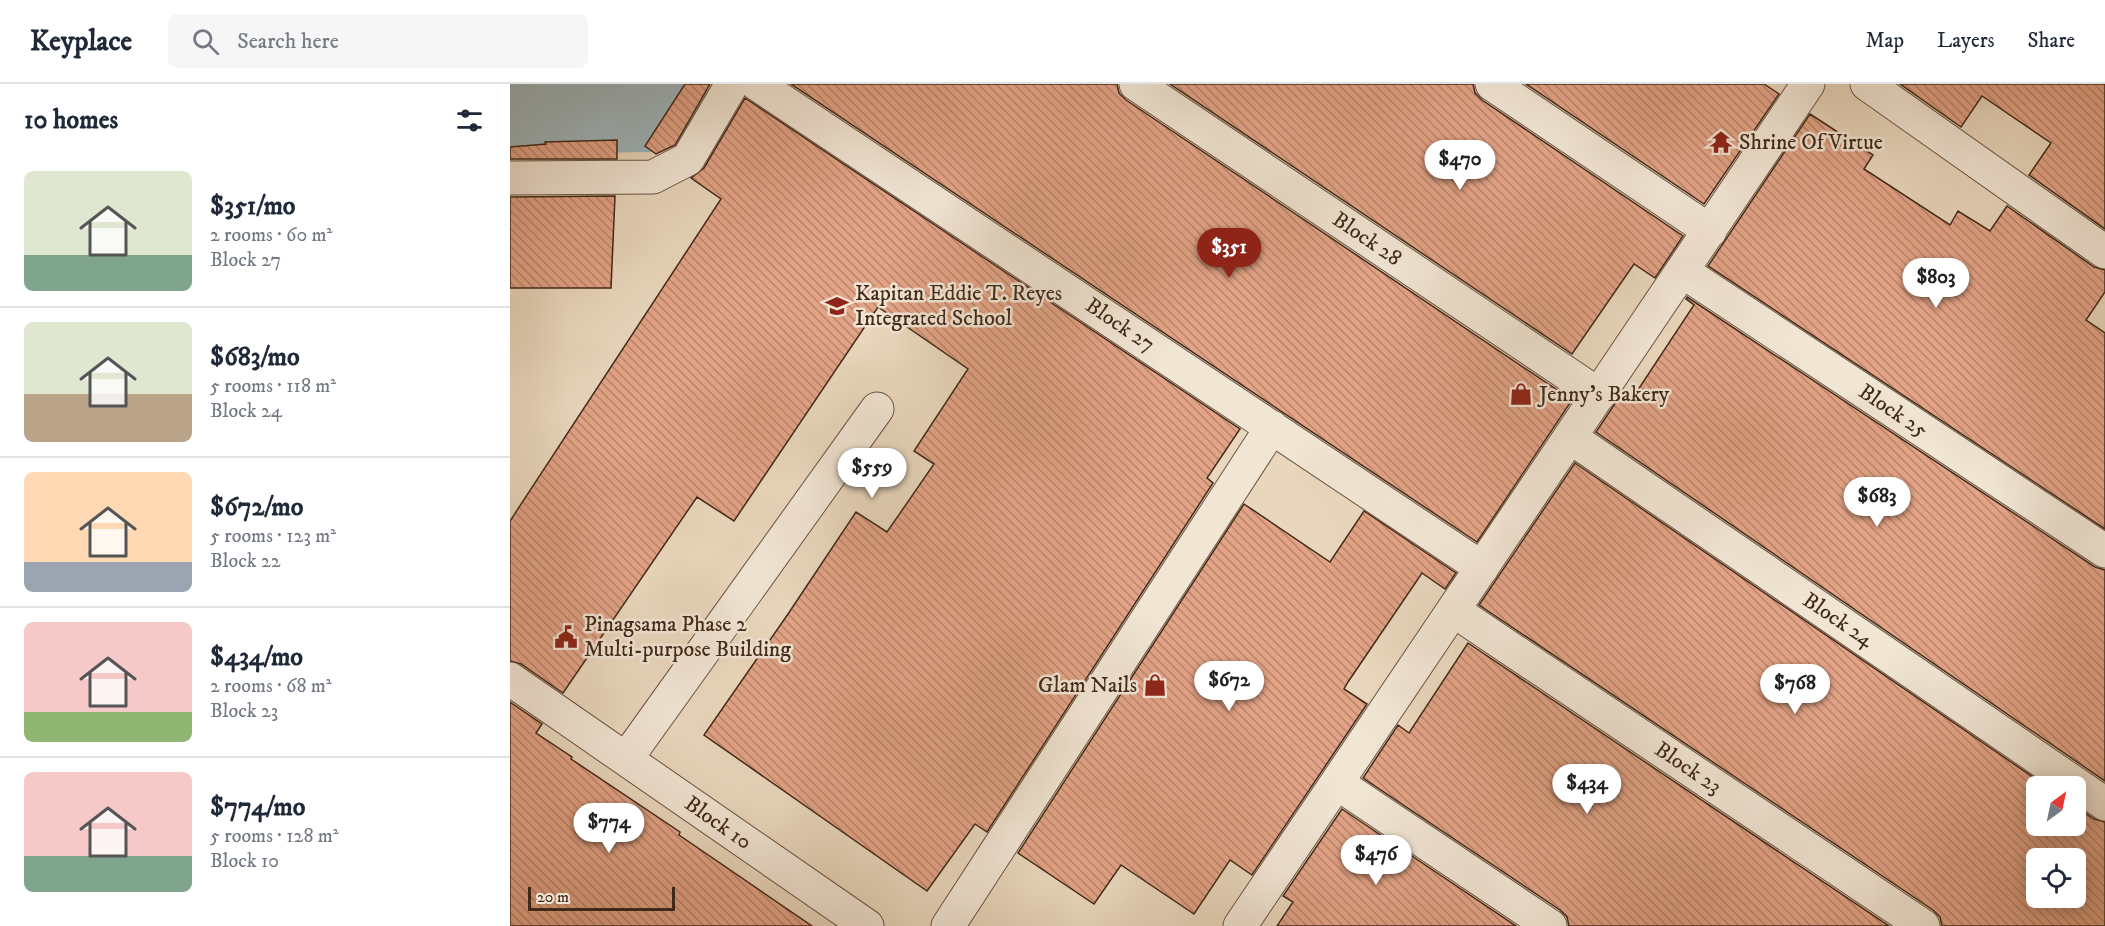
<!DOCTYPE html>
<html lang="en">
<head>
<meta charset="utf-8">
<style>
  body { margin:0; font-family:"IM FELL DW Pica",serif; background:#f6f6f7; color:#1f2937; height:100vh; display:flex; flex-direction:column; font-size:22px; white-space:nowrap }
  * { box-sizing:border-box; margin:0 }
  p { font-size:20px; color:#747a83 }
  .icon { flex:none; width:33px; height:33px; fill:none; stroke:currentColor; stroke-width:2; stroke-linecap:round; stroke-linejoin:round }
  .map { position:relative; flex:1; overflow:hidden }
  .details { display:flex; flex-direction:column; background:#fff; width:510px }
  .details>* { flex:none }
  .needle { width:39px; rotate:33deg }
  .tools { position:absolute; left:1516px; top:692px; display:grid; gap:12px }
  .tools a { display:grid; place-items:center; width:60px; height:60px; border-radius:9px; background:#fff; box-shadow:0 3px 15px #0003; font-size:30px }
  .scale { position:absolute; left:18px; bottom:15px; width:147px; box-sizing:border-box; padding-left:6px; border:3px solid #412919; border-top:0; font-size:16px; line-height:21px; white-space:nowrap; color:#412919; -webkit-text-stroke:4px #f1e5d4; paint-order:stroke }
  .price { position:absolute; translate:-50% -51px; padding:0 14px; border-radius:21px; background:#fff; color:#222; font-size:20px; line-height:39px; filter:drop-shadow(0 2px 3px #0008) }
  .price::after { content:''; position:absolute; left:50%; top:36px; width:18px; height:14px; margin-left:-9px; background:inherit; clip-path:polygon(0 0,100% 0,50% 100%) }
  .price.current { background:#8f2418; color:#fff }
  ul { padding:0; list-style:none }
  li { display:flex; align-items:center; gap:18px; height:150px; padding:0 24px }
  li+li { border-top:2px solid #e0e1e3 }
  li span { display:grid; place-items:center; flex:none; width:168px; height:120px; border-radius:9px; color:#555 }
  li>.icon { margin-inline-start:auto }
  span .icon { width:72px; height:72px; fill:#fffc; stroke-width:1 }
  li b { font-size:26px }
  h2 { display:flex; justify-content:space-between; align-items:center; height:72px; padding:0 24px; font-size:26px }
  header { display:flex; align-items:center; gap:36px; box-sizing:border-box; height:84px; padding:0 30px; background:#fff; border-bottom:2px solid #e0e1e3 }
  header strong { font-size:28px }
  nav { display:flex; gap:33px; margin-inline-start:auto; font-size:21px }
  .search { width:420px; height:54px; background:#f6f6f7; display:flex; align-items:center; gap:15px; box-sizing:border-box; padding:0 21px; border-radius:9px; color:#747a83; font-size:22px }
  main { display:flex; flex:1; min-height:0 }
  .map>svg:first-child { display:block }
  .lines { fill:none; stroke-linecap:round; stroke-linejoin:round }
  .river { stroke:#9eb6bd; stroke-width:88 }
  .building { fill:url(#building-back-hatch); stroke:#412919; stroke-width:1.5; fill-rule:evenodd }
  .minor-casing { stroke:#6b5442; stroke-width:35 }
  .minor { stroke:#f1e5d4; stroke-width:33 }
  .labels { text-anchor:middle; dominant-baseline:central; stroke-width:5; stroke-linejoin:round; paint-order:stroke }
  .poi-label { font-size:22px; fill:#412919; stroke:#f1e5d4; text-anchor:start }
  .street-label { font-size:22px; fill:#412919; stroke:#f1e5d4 }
</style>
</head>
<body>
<header>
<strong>Keyplace</strong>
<div class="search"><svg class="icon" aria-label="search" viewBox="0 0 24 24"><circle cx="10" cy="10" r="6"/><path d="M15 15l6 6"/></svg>Search here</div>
<nav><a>Map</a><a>Layers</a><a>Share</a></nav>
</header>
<main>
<section class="details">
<h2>10 homes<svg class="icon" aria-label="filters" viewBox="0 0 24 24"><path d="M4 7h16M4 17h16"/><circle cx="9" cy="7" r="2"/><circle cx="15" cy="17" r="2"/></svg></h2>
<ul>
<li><span style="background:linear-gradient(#dfe7d0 70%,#7fa58c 0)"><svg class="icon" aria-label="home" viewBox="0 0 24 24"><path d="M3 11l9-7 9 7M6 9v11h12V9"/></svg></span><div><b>$351/mo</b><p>2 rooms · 60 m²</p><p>Block 27</p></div></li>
<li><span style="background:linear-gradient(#dfe7d0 60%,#b9a48a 0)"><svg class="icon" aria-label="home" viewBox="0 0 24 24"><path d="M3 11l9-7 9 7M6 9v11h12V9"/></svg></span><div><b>$683/mo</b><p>5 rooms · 118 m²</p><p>Block 24</p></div></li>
<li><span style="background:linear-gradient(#ffd9b3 75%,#9aa5b1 0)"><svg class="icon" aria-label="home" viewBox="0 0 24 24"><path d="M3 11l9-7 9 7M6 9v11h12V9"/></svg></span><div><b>$672/mo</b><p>5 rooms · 123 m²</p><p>Block 22</p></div></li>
<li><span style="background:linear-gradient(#f6c9c9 75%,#8fb573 0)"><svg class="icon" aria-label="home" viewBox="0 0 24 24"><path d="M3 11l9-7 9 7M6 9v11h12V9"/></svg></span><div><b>$434/mo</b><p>2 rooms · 68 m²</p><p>Block 23</p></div></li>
<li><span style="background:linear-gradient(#f6c9c9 70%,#7fa58c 0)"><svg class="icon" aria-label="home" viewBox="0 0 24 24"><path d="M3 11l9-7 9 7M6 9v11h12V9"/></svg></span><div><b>$774/mo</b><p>5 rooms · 128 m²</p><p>Block 10</p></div></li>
</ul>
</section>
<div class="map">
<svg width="1595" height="842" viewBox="0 0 1595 842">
  <defs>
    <pattern id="building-back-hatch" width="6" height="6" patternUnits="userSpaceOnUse" patternTransform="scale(1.5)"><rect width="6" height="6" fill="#e3a386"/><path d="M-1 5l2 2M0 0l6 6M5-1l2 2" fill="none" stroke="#ba856d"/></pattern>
  </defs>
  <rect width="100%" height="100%" fill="#e9d7bd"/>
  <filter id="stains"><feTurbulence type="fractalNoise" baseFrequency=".00333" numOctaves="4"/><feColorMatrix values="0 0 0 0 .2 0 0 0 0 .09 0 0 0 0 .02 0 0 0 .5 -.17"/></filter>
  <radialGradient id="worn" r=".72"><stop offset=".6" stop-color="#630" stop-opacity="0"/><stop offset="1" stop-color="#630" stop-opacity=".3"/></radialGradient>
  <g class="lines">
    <path class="river" d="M0,26L140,24L154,0"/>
  </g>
  <path class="building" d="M175,0H200L165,61L146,70L135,62Z
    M281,0H607L609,9L616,16L1062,316L967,458Z
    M660,0H963L965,9L972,16L1173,152L1145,194L1124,180L1062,270Z
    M1016,0H1254L1269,10L1194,120Z
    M1390,0H1595V145L1519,91L1541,59L1472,12L1451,43Z
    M235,14L730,345L697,394L703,399L477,748L465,740L417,807L194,651L278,530L346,428L377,448L424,380L404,367L458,285L368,223L224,437L187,413L53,609L11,580L0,577V437L211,115L181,94L194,84Z
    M1300,30L1363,71L1354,85L1440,141L1448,127L1480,147L1497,122L1584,183L1595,186V208L1576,236L1595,249V445L1198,182Z
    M107,56V75H0V63L36,60L35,58Z
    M105,112L101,204H0V113Z
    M1177,213L1585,483L1595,486V697L1086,348L1112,309L1122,315L1184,221L1176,215Z
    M1065,379L1536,702H1527V741H1566V723L1584,735L1595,738V842H1432L1430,833L1423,826L969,521ZM1527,774H1566V813H1527Z
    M734,420L820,478L854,427L946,489L935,505L912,489L838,598L834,605L857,620L742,791L720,776L684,830L611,781L584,820L508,769Z
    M958,559L1379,842H1059L1057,833L1050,826L853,694L888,641L899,649Z
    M0,618L32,640L26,649L62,673L61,675L170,748L169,751L302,842H0Z
    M832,725L1006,842H767L783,818L773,812Z"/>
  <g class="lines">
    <g class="minor-casing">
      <path id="minor" d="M247,0L972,484
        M626,0L1089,311
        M982,0L1200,147
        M1357,0L1595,168
        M0,94L143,93L178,75L222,0
        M1172,187L1595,467
        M1060,353L1595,720
        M943,526L1413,842
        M0,595L357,842
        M116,675L367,325
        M827,699L1040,842
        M438,842L762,343
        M730,842L1298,0"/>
    </g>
    <use href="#minor" class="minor"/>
  </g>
  <defs>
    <g id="temple-bare" transform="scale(1.8)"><path d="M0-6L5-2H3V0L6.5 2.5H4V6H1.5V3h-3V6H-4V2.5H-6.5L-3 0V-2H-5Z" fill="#8f2418" stroke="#f1e5d4" stroke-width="2.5" paint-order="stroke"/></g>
    <g id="school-bare" transform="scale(1.8)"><path d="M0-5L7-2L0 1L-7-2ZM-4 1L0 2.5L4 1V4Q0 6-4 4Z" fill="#8f2418" stroke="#f1e5d4" stroke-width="2.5" paint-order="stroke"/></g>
    <g id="shop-bare" transform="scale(1.8)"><path d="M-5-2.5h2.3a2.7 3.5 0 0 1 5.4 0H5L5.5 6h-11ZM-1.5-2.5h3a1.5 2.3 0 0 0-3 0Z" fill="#8f2418" stroke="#f1e5d4" stroke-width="2.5" paint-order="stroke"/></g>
    <g id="civic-bare" transform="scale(1.8)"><path d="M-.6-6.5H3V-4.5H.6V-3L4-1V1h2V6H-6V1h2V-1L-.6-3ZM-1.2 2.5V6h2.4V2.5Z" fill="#8f2418" stroke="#f1e5d4" stroke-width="2.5" paint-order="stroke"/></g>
  </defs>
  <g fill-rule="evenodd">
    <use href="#temple-bare" x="1211" y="58"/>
    <use href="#school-bare" x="327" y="222"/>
    <use href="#shop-bare" x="1011" y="310"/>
    <use href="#civic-bare" x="56" y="553"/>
    <use href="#shop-bare" x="645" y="601"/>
  </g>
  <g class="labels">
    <g class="poi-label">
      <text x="1229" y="58">Shrine Of Virtue</text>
      <text x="345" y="209">Kapitan Eddie T. Reyes<tspan x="345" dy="25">Integrated School</tspan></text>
      <text x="1029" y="310">Jenny's Bakery</text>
      <text x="74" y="540">Pinagsama Phase 2<tspan x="74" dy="25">Multi-purpose Building</tspan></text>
      <text x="627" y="601" text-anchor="end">Glam Nails</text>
    </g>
    <g class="street-label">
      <text transform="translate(857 155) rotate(34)">Block 28</text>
      <text transform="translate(610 241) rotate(34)">Block 27</text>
      <text transform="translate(1383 327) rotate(34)">Block 25</text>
      <text transform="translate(1328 536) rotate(34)">Block 24</text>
      <text transform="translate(1178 684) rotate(34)">Block 23</text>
      <text transform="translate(208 739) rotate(35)">Block 10</text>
    </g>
  </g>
  <rect width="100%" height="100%" filter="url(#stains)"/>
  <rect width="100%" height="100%" fill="url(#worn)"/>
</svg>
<div class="tools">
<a><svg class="needle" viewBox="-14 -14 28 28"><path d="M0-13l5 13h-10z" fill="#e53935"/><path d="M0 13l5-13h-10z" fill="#747a83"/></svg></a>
<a><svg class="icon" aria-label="locate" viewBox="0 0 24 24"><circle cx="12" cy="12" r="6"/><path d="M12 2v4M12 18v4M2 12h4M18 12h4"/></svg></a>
</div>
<div class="scale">20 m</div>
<b class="price" style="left:950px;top:107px">$470</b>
<b class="price current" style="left:719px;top:195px">$351</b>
<b class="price" style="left:1426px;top:225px">$803</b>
<b class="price" style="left:362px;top:415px">$559</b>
<b class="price" style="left:1367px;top:444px">$683</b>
<b class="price" style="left:719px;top:628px">$672</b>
<b class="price" style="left:1285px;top:631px">$768</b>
<b class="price" style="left:1077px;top:731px">$434</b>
<b class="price" style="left:99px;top:770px">$774</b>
<b class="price" style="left:866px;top:802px">$476</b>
</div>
</main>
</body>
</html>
